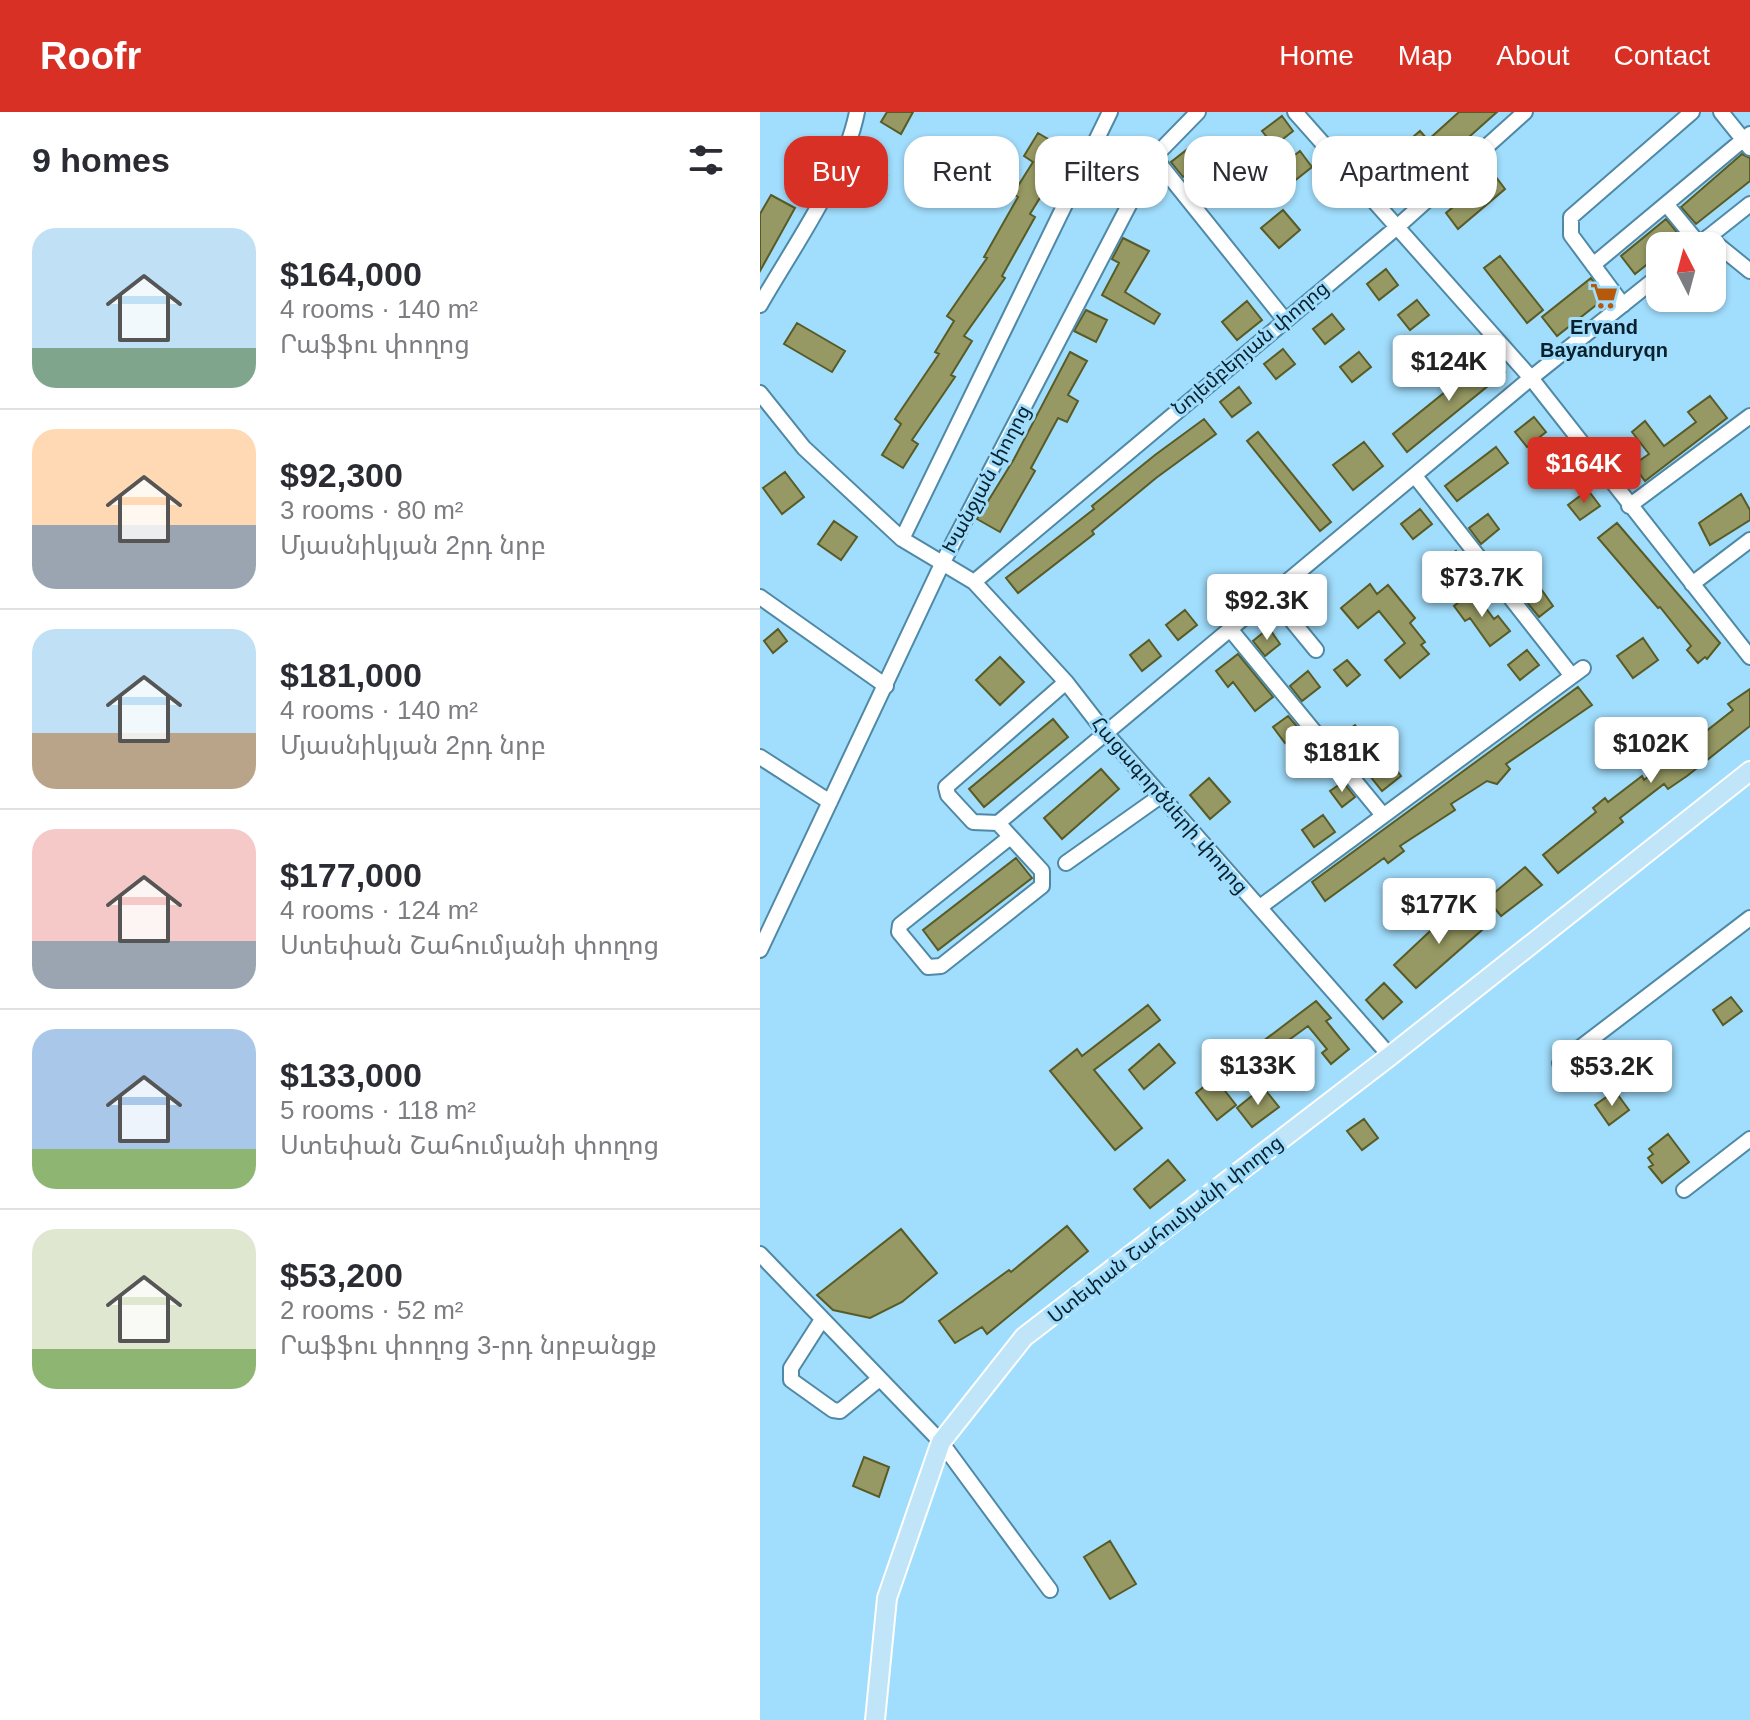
<!DOCTYPE html>
<html lang="en">
<head>
<meta charset="utf-8">
<style>
  body { margin:0; font-family:Helvetica,"Noto Sans Armenian",sans-serif; background:#f7f7f7; color:#2b2b33; height:100vh; display:flex; flex-direction:column; font-size:30px; white-space:nowrap }
  * { box-sizing:border-box; margin:0 }
  p { font-size:26px; color:#7c7c81 }
  .icon { flex:none; width:44px; height:44px; fill:none; stroke:currentColor; stroke-width:2; stroke-linecap:round; stroke-linejoin:round }
  .map { position:relative; flex:1; overflow:hidden }
  .drawer { display:flex; flex-direction:column; background:#fff; width:760px }
  .drawer>* { flex:none }
  .hud { position:absolute; left:24px; top:24px; width:760px; height:72px; display:flex; gap:16px }
  .needle { width:52px; rotate:354deg }
  .controls { position:absolute; left:886px; top:120px; display:grid; gap:16px }
  .controls a { display:grid; place-items:center; width:80px; height:80px; border-radius:16px; background:#fff; box-shadow:0 2px 6px #0004; font-size:40px }
  .price { position:absolute; translate:-50% -68px; padding:0 18px; border-radius:8px; background:#fff; color:#222; font-size:26px; line-height:52px; filter:drop-shadow(0 2px 4px #0008) }
  .price::after { content:''; position:absolute; left:50%; top:48px; width:24px; height:18px; margin-left:-12px; background:inherit; clip-path:polygon(0 0,100% 0,50% 100%) }
  .price.selected { background:#d93025; color:#fff }
  ul { padding:0; list-style:none }
  li { display:flex; align-items:center; gap:24px; height:200px; padding:0 32px }
  li+li { border-top:2px solid #e1e1e2 }
  li span { display:grid; place-items:center; flex:none; width:224px; height:160px; border-radius:24px; color:#555 }
  li>.icon { margin-inline-start:auto }
  span .icon { width:96px; height:96px; fill:#fffc; stroke-width:1 }
  li b { font-size:34px }
  h2 { display:flex; justify-content:space-between; align-items:center; height:96px; padding:0 32px; font-size:34px }
  .pill { padding:0 28px; border-radius:24px; background:#fff; box-shadow:0 2px 6px #0004; font-size:28px; line-height:72px }
  .pill.selected { background:#d93025; color:#fff }
  header { display:flex; align-items:center; gap:48px; box-sizing:border-box; height:112px; padding:0 40px; background:#d93025; color:#fff }
  header strong { font-size:38px }
  nav { display:flex; gap:44px; margin-inline-start:auto; font-size:28px }
  main { display:flex; flex:1; min-height:0 }
  .map>svg:first-child { display:block }
  .building { fill:#969963; stroke:#595b26; stroke-width:2 }
  .lines { fill:none; stroke-linecap:round; stroke-linejoin:round }
  .minor-casing { stroke:#4f89a6; stroke-width:18 }
  .major-casing { stroke:#fff; stroke-width:22 }
  .minor { stroke:#fff; stroke-width:14 }
  .major { stroke:#c0e5f8; stroke-width:18 }
  .labels { text-anchor:middle; dominant-baseline:central; stroke-width:6; stroke-linejoin:round; paint-order:stroke }
  .poi-label { font-size:20px; font-weight:bold; fill:#08212c; stroke:#a1ddfc }
  .street-label { font-size:20px; fill:#08212c; stroke:#a1ddfc }
</style>
</head>
<body>
<header>
<strong>Roofr</strong>
<nav><a>Home</a><a>Map</a><a>About</a><a>Contact</a></nav>
</header>
<main>
<section class="drawer">
<h2>9 homes<svg class="icon" aria-label="filters" viewBox="0 0 24 24"><path d="M4 7h16M4 17h16"/><circle cx="9" cy="7" r="2"/><circle cx="15" cy="17" r="2"/></svg></h2>
<ul>
<li><span style="background:linear-gradient(#bfe0f5 75%,#7fa58c 0)"><svg class="icon" aria-label="home" viewBox="0 0 24 24"><path d="M3 11l9-7 9 7M6 9v11h12V9"/></svg></span><div><b>$164,000</b><p>4 rooms · 140 m²</p><p>Րաֆֆու փողոց</p></div></li>
<li><span style="background:linear-gradient(#ffd9b3 60%,#9aa5b1 0)"><svg class="icon" aria-label="home" viewBox="0 0 24 24"><path d="M3 11l9-7 9 7M6 9v11h12V9"/></svg></span><div><b>$92,300</b><p>3 rooms · 80 m²</p><p>Մյասնիկյան 2րդ նրբ</p></div></li>
<li><span style="background:linear-gradient(#bfe0f5 65%,#b9a48a 0)"><svg class="icon" aria-label="home" viewBox="0 0 24 24"><path d="M3 11l9-7 9 7M6 9v11h12V9"/></svg></span><div><b>$181,000</b><p>4 rooms · 140 m²</p><p>Մյասնիկյան 2րդ նրբ</p></div></li>
<li><span style="background:linear-gradient(#f6c9c9 70%,#9aa5b1 0)"><svg class="icon" aria-label="home" viewBox="0 0 24 24"><path d="M3 11l9-7 9 7M6 9v11h12V9"/></svg></span><div><b>$177,000</b><p>4 rooms · 124 m²</p><p>Ստեփան Շահումյանի փողոց</p></div></li>
<li><span style="background:linear-gradient(#a9c7e8 75%,#8fb573 0)"><svg class="icon" aria-label="home" viewBox="0 0 24 24"><path d="M3 11l9-7 9 7M6 9v11h12V9"/></svg></span><div><b>$133,000</b><p>5 rooms · 118 m²</p><p>Ստեփան Շահումյանի փողոց</p></div></li>
<li><span style="background:linear-gradient(#dfe7d0 75%,#8fb573 0)"><svg class="icon" aria-label="home" viewBox="0 0 24 24"><path d="M3 11l9-7 9 7M6 9v11h12V9"/></svg></span><div><b>$53,200</b><p>2 rooms · 52 m²</p><p>Րաֆֆու փողոց 3-րդ նրբանցք</p></div></li>
</ul>
</section>
<div class="map">
<svg width="990" height="1608" viewBox="0 0 990 1608">
  <rect width="100%" height="100%" fill="#a1ddfc"/>
  <path class="building" d="M127,0H153L141,22L121,10Z
    M699,0H737L672,58L647,30L660,19L668,28Z
    M522,4L533,19L514,34L502,19Z
    M278,21L300,34L280,66L289,71L270,102L275,105L242,164L245,166L204,224L212,229L191,263L195,265L152,328L158,332L143,356L122,343L141,312L135,307L179,242L175,240L194,209L187,204L227,146L224,145L258,85L253,82L273,50L264,44Z
    M429,36L441,52L423,65L411,50Z
    M540,39L552,55L533,70L521,54Z
    M982,42L990,46V69L936,112L921,95Z
    M105,51L127,64L112,88L91,75Z
    M733,61L745,77L698,117L686,101Z
    M11,83L35,96L0,159V102Z
    M523,98L540,118L519,136L501,116Z
    M906,107L921,125L910,134H900V142L875,162L861,144Z
    M363,126L389,139L365,180L400,202L394,212L342,183L359,151L352,147Z
    M740,144L783,198L767,211L724,156Z
    M626,157L638,173L619,188L607,172Z
    M831,166L845,186L797,224L782,205Z
    M657,188L669,203L650,218L638,203Z
    M487,189L502,208L477,228L462,210Z
    M326,198L347,208L336,230L314,219Z
    M572,202L584,217L565,232L553,217Z
    M37,211L85,239L72,260L24,232Z
    M523,237L535,252L516,267L504,252Z
    M310,240L327,249L308,283L318,289L307,310L298,306L271,356L275,359L240,420L217,407L254,347Z
    M599,240L611,255L592,270L580,255Z
    M731,243L745,260L647,340L633,322Z
    M479,275L491,291L472,305L460,290Z
    M950,284L967,306L885,369L873,353L889,342L872,320L885,309L904,334L936,310L928,300Z
    M774,305L786,320L767,335L755,320Z
    M444,307L456,322L396,366L332,419L334,422L258,481L246,466L334,397L332,394L395,343Z
    M498,320L571,410L560,419L487,329Z
    M604,330L623,354L593,378L573,353Z
    M736,335L748,351L697,389L685,374Z
    M25,360L44,385L22,402L3,376Z
    M828,378L840,394L820,408L808,393Z
    M981,382L990,398V408L950,433L939,411Z
    M660,397L672,412L653,427L641,412Z
    M728,402L739,417L721,432L709,416Z
    M74,409L97,425L81,448L58,432Z
    M857,411L960,531L947,547L945,545L938,551L927,538L931,534L900,495L898,496L838,426Z
    M696,439L707,454L688,469L676,454Z
    M765,454L793,494L779,505L748,467Z
    M610,472L617,482L628,473L655,506L650,511L665,530L661,533L669,542L640,566L625,548L645,531L619,499L598,516L581,496Z
    M713,479L734,507L738,504L750,519L730,534L710,506L705,509L694,494Z
    M425,498L437,513L418,528L406,513Z
    M509,516L520,532L505,544L493,529Z
    M18,517L27,529L13,541L4,529Z
    M883,526L898,548L873,566L857,544Z
    M389,528L401,544L382,559L370,543Z
    M767,538L779,553L760,568L748,553Z
    M478,542L513,585L495,599L473,570L468,575L456,559Z
    M240,545L264,570L240,593L216,568Z
    M587,548L600,563L587,574L574,558Z
    M548,559L560,575L542,589L530,574Z
    M818,575L832,593L746,652L750,657L737,672L727,669L691,692L695,698L640,734L644,739L628,751L624,746L565,789L552,770Z
    M990,577V614L927,664L908,677L904,672L860,706L863,710L798,761L783,743L836,700L833,696L845,686L848,690L882,664L884,668L973,598L968,592Z
    M528,604L541,619L525,631L513,615Z
    M293,607L308,625L224,695L209,677Z
    M595,613L607,628L588,643L574,628Z
    M555,636L567,651L556,660L544,645Z
    M630,649L641,664L622,679L610,664Z
    M341,657L359,677L302,727L284,706Z
    M449,666L470,690L450,707L430,683Z
    M583,670L595,685L582,695L570,679Z
    M563,703L575,720L554,735L542,718Z
    M256,746L272,766L178,838L163,818Z
    M765,755L782,773L741,804L727,787Z
    M701,790L722,818L656,876L634,853Z
    M624,871L642,890L623,907L606,888Z
    M971,885L982,899L963,913L953,898Z
    M556,889L571,906L566,909L589,937L571,952L562,941L567,937L548,914L507,944L498,933Z
    M388,893L400,908L334,958L382,1016L355,1038L290,959L317,937L322,944Z
    M399,932L415,951L384,977L369,958Z
    M832,944L841,956L820,972L810,960Z
    M455,966L476,993L457,1008L436,981Z
    M503,975L519,995L492,1015L477,996Z
    M855,979L869,998L849,1013L835,993Z
    M604,1007L618,1026L602,1038L587,1019Z
    M908,1022L929,1050L902,1071L889,1055L893,1053L888,1046L893,1042L889,1037Z
    M408,1048L425,1068L390,1096L374,1077Z
    M307,1114L328,1139L227,1222L222,1215L195,1231L179,1209L249,1158L251,1160Z
    M141,1117L177,1161L142,1190L110,1206L73,1198L57,1183Z
    M104,1345L129,1355L119,1385L93,1374Z
    M350,1429L376,1472L350,1487L324,1445Z"/>
  <g class="lines">
    <g class="minor-casing">
      <path id="minor" d="M350,0L142,427L214,470L306,570L344,619L630,944
        M535,0L771,266L990,545
        M961,0L990,36
        M394,45L524,207
        M907,93L939,132
        M948,125L990,159
        M937,134L990,92
        M833,153L990,22
        M0,193C33,135 84,65 97,0
        M863,193L811,123V105L932,0
        M0,281L44,336L142,427
        M655,364L812,564
        M869,394L990,304
        M214,470L636,116L765,0
        M932,472L990,428
        M510,482L556,538
        M0,485L126,574
        M470,517L622,702
        M306,570L186,675L188,683L213,710L238,711L771,266L900,163
        M0,645L70,690
        M238,711L282,759V774L181,854L168,855L139,820L140,813L249,726
        M306,751L402,683
        M500,795L823,556
        M0,838L182,452L394,45L438,0
        M800,951L990,806
        M924,1078L990,1027
        M0,1142L181,1330L290,1478
        M61,1209L31,1256V1268L73,1298L80,1299L118,1268"/>
    </g>
    <g class="major-casing">
      <path id="major" d="M115,1608L127,1486L181,1330L264,1225L630,944L990,659"/>
    </g>
    <use href="#minor" class="minor"/>
    <use href="#major" class="major"/>
  </g>
  <defs>
    <g id="supermarket-bare" transform="scale(2.16)"><path d="M-6-5.5h2.5l.6 2H6L4.5 2H-2.5L-4.4-4H-6ZM-1.5 3.2a1.3 1.3 0 1 0 .1 0ZM3 3.2a1.3 1.3 0 1 0 .1 0Z" fill="#b7590b" stroke="#a1ddfc" stroke-width="2.5" paint-order="stroke"/></g>
  </defs>
  <g fill-rule="evenodd">
    <use href="#supermarket-bare" x="844" y="184"/>
  </g>
  <g class="labels">
    <g class="poi-label">
      <text x="844" y="215">Ervand<tspan x="844" dy="23">Bayanduryqn</tspan></text>
    </g>
    <g class="street-label">
      <text transform="translate(490 236) rotate(-40)">Նոյեմբերյան փողոց</text>
      <text transform="translate(226 367) rotate(-62)">Խանջյան փողոց</text>
      <text transform="translate(410 693) rotate(49)">Հացագործների փողոց</text>
      <text transform="translate(405 1117) rotate(-38)">Ստեփան Շահումյանի փողոց</text>
    </g>
  </g>
</svg>
<div class="controls">
<a><svg class="needle" viewBox="-14 -14 28 28"><path d="M0-13l5 13h-10z" fill="#e53935"/><path d="M0 13l5-13h-10z" fill="#7c7c81"/></svg></a>
</div>
<b class="price" style="left:689px;top:291px">$124K</b>
<b class="price selected" style="left:824px;top:393px">$164K</b>
<b class="price" style="left:722px;top:507px">$73.7K</b>
<b class="price" style="left:507px;top:530px">$92.3K</b>
<b class="price" style="left:891px;top:673px">$102K</b>
<b class="price" style="left:582px;top:682px">$181K</b>
<b class="price" style="left:679px;top:834px">$177K</b>
<b class="price" style="left:498px;top:995px">$133K</b>
<b class="price" style="left:852px;top:996px">$53.2K</b>
<div class="hud">
<a class="pill selected">Buy</a>
<a class="pill">Rent</a>
<a class="pill">Filters</a>
<a class="pill">New</a>
<a class="pill">Apartment</a>
</div>
</div>
</main>
</body>
</html>
